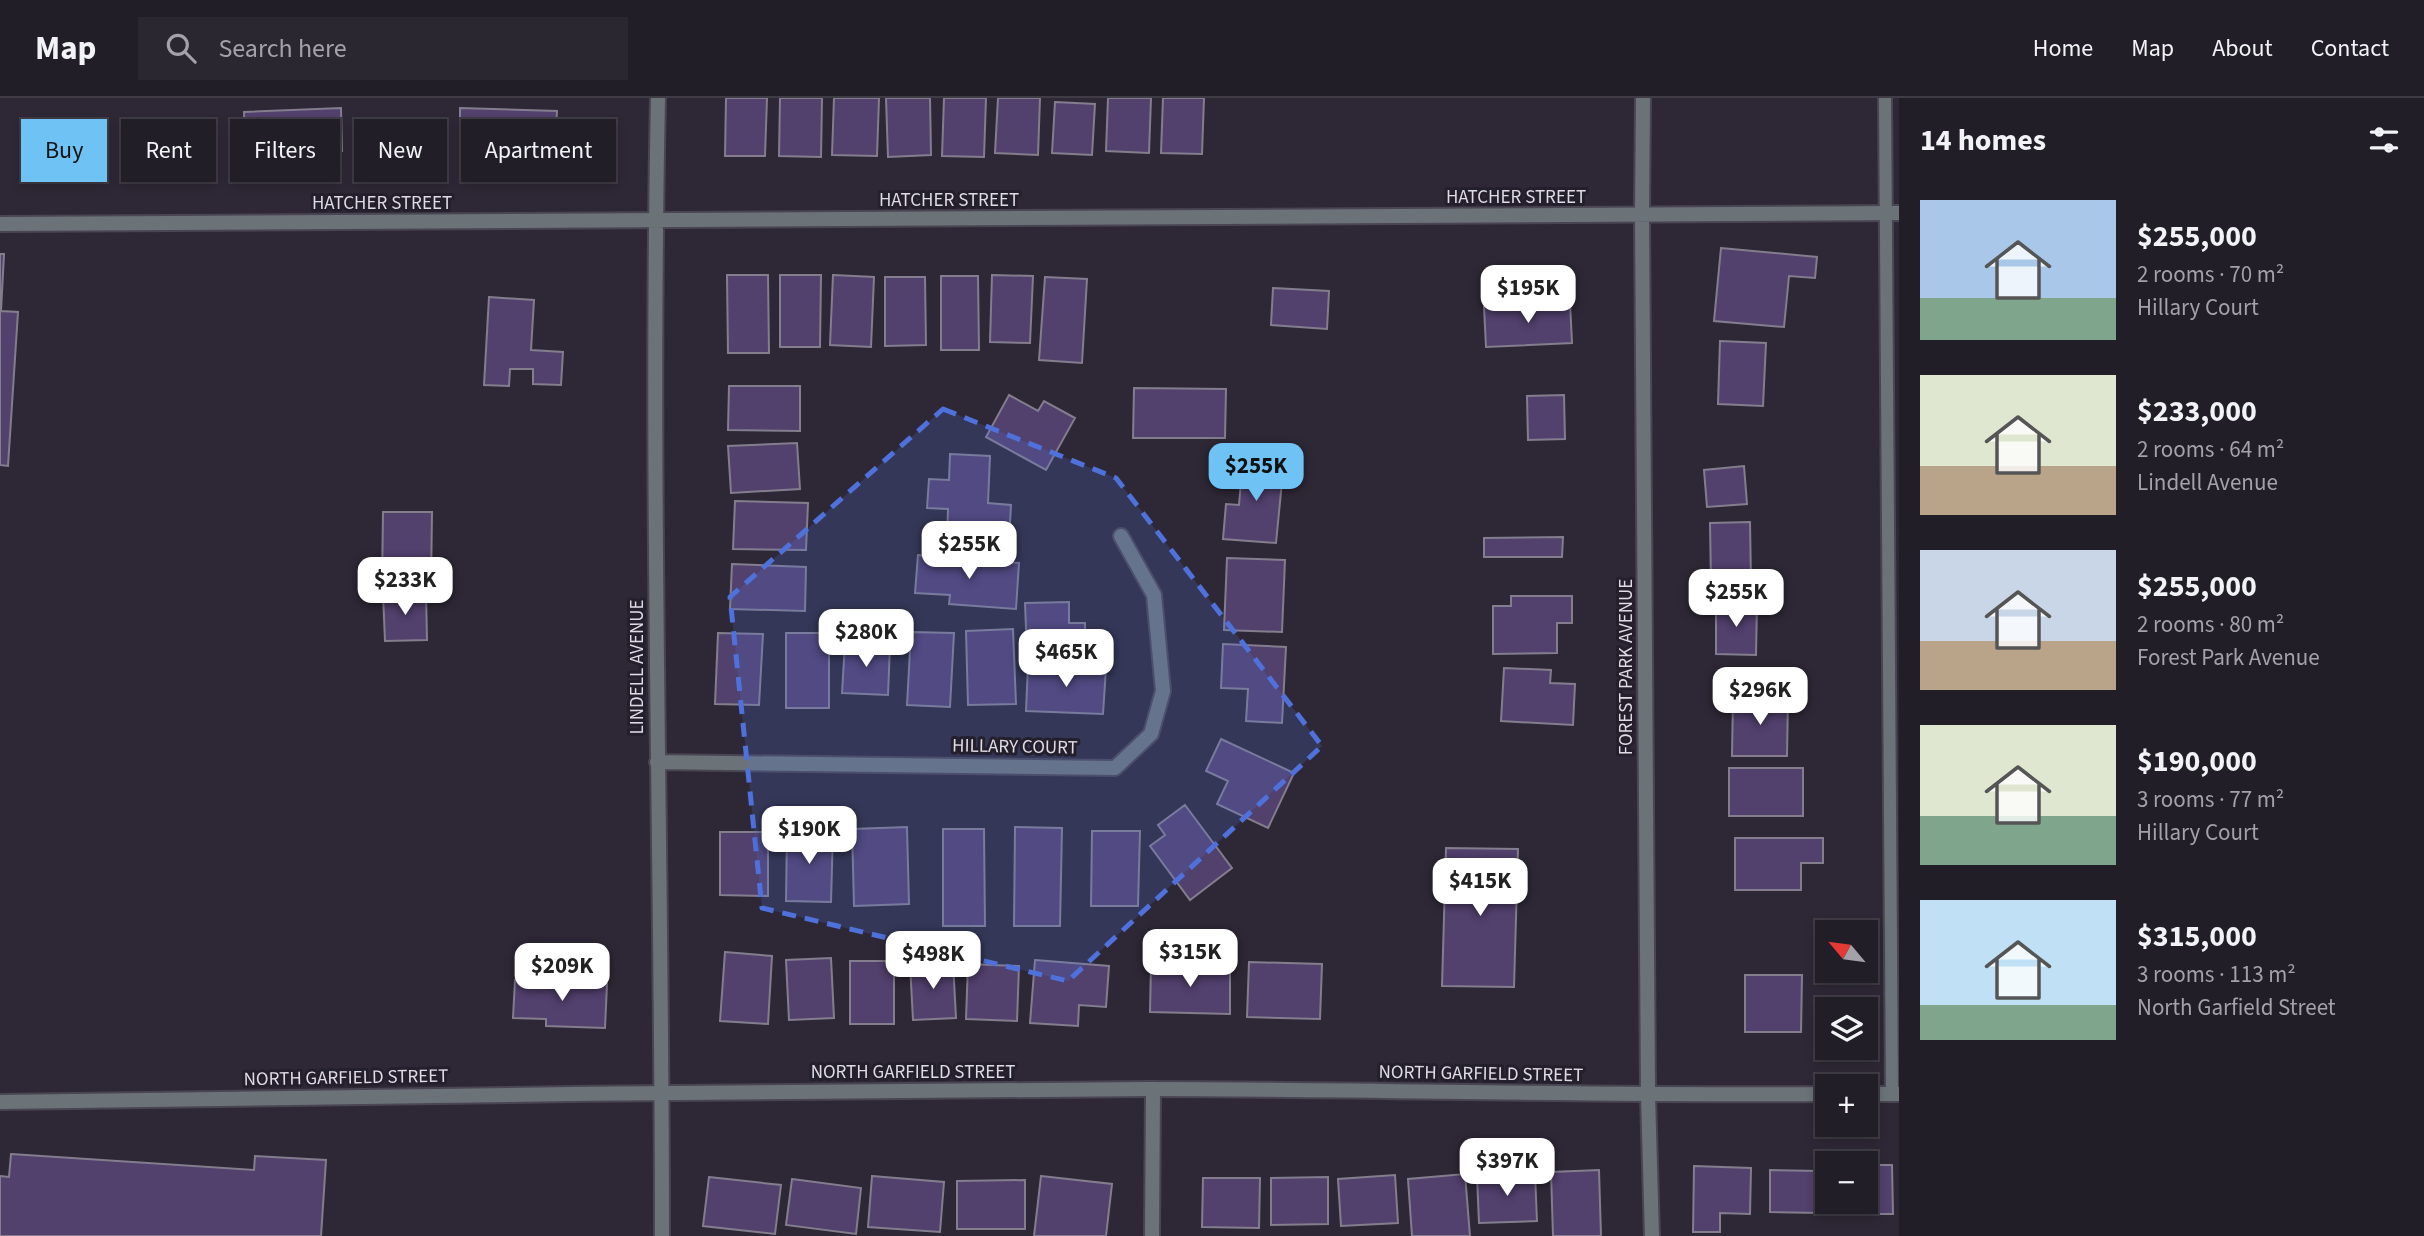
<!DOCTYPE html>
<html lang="en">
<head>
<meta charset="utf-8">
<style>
  body { margin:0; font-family:"Source Sans 3",sans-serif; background:#2a2730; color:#f1f3f6; height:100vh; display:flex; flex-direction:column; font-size:26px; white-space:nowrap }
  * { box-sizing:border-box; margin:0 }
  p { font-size:23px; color:#a2a2a8 }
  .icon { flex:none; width:38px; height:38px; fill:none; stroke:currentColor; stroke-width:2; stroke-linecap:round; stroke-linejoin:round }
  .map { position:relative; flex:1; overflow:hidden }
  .sheet { display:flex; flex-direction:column; background:#221e28; width:525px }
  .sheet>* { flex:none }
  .top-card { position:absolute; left:21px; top:21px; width:665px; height:63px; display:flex; gap:14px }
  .needle { width:46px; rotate:299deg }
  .fabs { position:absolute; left:1815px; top:822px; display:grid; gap:14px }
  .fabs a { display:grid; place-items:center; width:63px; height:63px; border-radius:0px; background:#221e28; box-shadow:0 4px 10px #0003,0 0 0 2px #3f3c45; font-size:35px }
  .price { position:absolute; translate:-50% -60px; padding:0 16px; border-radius:14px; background:#fff; color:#222; font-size:23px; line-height:46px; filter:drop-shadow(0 2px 4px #0008) }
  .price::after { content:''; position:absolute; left:50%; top:42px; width:21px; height:16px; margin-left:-10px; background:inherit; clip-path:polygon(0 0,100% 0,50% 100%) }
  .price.selected { background:#6fc2f4; color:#111 }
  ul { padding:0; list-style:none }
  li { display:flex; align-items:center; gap:21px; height:175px; padding:0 21px }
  li span { display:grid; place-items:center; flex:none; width:196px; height:140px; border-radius:0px; color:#555 }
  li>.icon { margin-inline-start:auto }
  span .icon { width:84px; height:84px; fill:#fffc; stroke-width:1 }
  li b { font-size:30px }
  h2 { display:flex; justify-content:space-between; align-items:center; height:84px; padding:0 21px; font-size:30px }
  .chip { padding:0 24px; border-radius:0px; background:#221e28; box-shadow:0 4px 10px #0003,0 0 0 2px #3f3c45; font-size:24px; line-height:63px }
  .chip.selected { background:#6fc2f4; color:#111 }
  header { display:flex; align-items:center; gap:42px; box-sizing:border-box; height:98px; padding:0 35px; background:#221e28; border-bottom:2px solid #3f3c45 }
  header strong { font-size:33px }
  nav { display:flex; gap:38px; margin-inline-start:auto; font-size:24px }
  .search { width:490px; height:63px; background:#2a2730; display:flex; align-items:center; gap:18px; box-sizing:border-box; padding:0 24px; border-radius:0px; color:#a2a2a8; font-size:26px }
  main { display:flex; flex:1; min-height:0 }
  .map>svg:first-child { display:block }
  .building { fill:#52406d; stroke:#837d8e; stroke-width:2 }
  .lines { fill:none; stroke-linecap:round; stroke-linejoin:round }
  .service-casing { stroke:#4a4552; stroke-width:16 }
  .minor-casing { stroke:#4a4552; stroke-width:18 }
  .tertiary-casing { stroke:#4a4552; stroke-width:18 }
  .service { stroke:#6b7378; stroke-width:12 }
  .minor { stroke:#6b7378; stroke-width:14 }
  .tertiary { stroke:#6b7378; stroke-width:14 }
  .marked { fill:#4e71db; fill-opacity:0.2; stroke:#4e71db; stroke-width:5; stroke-dasharray:14 9; stroke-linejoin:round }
  .labels { text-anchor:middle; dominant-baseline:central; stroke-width:6; stroke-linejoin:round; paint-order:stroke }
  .street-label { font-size:19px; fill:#dfdbe5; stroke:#241f2c }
</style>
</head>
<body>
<header>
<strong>Map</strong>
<div class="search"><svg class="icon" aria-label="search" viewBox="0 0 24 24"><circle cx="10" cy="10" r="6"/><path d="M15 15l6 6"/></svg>Search here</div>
<nav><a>Home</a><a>Map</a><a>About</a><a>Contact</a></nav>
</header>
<main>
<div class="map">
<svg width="1899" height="1138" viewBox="0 0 1899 1138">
  <rect width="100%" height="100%" fill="#2e2836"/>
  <path class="building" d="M726,0H767L765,58H725Z
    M780,0H822L821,59L779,58Z
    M834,0H879L877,58L832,57Z
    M886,0H930L931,57L888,59Z
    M944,0H986L984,59L942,58Z
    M998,0H1040L1038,57L995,55Z
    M1108,0H1151L1149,55L1106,53Z
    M1163,0H1204L1202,56L1161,55Z
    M1055,4L1095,6L1092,57L1052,55Z
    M341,10L342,53L245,56L244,14Z
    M460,10L557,13L555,53L460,51Z
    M1721,150L1817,159L1815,180L1789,178L1784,229L1714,223Z
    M0,156H4L1,213L18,214L8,368L0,367Z
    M727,177H768L769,255H728Z
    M780,177H821L820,249H780Z
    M833,177L874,179L871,249L830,247Z
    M992,177L1033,178L1030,245L990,244Z
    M941,178H978L979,252H941Z
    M885,179H925L926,247L885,248Z
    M1045,179L1087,181L1082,265L1039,262Z
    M1273,190L1329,193L1327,231L1271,227Z
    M489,199L534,202L531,252L563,254L561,287L533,286V271H510L509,288L484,287Z
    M1570,204L1572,245L1486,249L1484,209Z
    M1720,243L1766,245L1763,308L1718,306Z
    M729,288H800V333L728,332Z
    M1134,290L1226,291L1225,340H1133Z
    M1009,297L1038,313L1044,303L1075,320L1046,372L986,339Z
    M1564,297L1565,341L1528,342L1527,298Z
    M797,345L800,391L731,395L728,348Z
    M950,356L990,358L988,405L1011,407L1009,443L947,440L948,411L927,410L929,381L949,382Z
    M1243,360L1284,363L1276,445L1223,441L1226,406L1239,407Z
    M1744,368L1747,406L1707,409L1704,372Z
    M735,403L808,405L806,452L733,451Z
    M383,414H432L431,487L382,486Z
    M1750,424L1751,484L1711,485L1710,425Z
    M1563,439L1562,459H1484V440Z
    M918,457L1019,465L1016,511L949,506L950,497L915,495Z
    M1227,460L1285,462L1282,534L1224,532Z
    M732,466L806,469L805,513L730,511Z
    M426,494L427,542L385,543L383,496Z
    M1511,498H1572V525H1557V555L1493,556V508H1511Z
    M1069,504V525H1085V554L1027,556L1025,505Z
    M1716,506H1757L1756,557L1716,556Z
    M1013,531L1016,606L968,607L966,533Z
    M911,534L954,535L950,609L907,607Z
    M718,535L763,536L759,607L715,606Z
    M786,535H829V610H786Z
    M845,545L890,548L888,597L842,595Z
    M1223,546L1286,549L1282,625L1246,623L1248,591L1221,590Z
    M1028,567L1106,570L1103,616L1026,613Z
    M1504,570L1551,572L1550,585L1575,586L1573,627L1501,623Z
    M1733,599L1788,600L1787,658H1732Z
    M1221,641L1294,675L1268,730L1217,706L1228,683L1206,673Z
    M1729,670H1803V718H1729Z
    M1185,707L1232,770L1190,802L1150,748L1165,737L1158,727Z
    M907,729L909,806L854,808L852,731Z
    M1015,729L1062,730L1060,828H1014Z
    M943,731H984L985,828H943Z
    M787,733H833L831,804L786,803Z
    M1092,733H1140L1138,808H1091Z
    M720,734H768V798L720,797Z
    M1735,740H1823V765H1801V792H1735Z
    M1446,750L1518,751L1514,889L1442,888Z
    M725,854L772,858L768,926L720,923Z
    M831,860L834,920L789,922L786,862Z
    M1035,862L1109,868L1106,909L1079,907L1078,928L1030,925Z
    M850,863H894V926H850Z
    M953,864L956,920L913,922L910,866Z
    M1249,864L1322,866L1320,921L1247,919Z
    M968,866L1019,868L1017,923L966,921Z
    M1151,867L1230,868V916L1150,914Z
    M1745,877H1802L1801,934H1745Z
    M515,882L607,886L605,930L546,928V921L513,920Z
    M11,1056L254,1072L255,1058L326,1062L321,1138H0V1078L9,1079Z
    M1866,1067H1892L1893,1116H1833V1104H1866Z
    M1694,1068L1751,1070L1750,1116L1720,1115V1134H1693Z
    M1599,1072L1601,1138H1553L1551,1074Z
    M1770,1072L1820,1073V1115L1770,1114Z
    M1465,1076L1470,1138H1412L1408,1081Z
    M1535,1076L1537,1123L1479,1125L1477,1078Z
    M1395,1077L1398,1125L1341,1128L1338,1081Z
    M872,1078L944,1084L940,1134L868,1129Z
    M1041,1078L1112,1086L1106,1138H1034Z
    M709,1079L781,1087L775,1136L703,1128Z
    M1328,1079V1126L1271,1127V1080Z
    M1203,1080H1260L1259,1130L1202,1129Z
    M792,1081L861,1090L856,1136L786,1127Z
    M1025,1082V1131H957V1083Z"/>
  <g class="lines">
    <g class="service-casing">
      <path id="service" d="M1885,0L1892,996"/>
    </g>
    <g class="minor-casing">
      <path id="minor" d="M658,0C650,379 662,759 662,1138
        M1643,0L1642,117L1648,997L1652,1138
        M0,126L1899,115
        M657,664L1115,670L1151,636L1163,593L1154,497L1121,438
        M1152,1138L1153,991"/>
    </g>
    <g class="tertiary-casing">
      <path id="tertiary" d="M1866,996H1899
        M0,1004C383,999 765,992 1148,991C1374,991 1600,998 1827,996"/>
    </g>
    <use href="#service" class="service"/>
    <use href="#minor" class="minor"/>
    <use href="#tertiary" class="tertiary"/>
  </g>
  <path class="marked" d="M943,311L1116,380L1322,648L1068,883L762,810L730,499Z"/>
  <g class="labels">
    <g class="street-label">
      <text x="1516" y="99">HATCHER STREET</text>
      <text x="949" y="102">HATCHER STREET</text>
      <text x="382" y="105">HATCHER STREET</text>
      <text transform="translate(637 569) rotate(-90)">LINDELL AVENUE</text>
      <text transform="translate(1626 569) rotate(-90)">FOREST PARK AVENUE</text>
      <text transform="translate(1015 649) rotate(1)">HILLARY COURT</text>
      <text x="913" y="974">NORTH GARFIELD STREET</text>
      <text transform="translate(1481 976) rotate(1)">NORTH GARFIELD STREET</text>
      <text transform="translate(346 980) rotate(-1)">NORTH GARFIELD STREET</text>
    </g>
  </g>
</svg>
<div class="fabs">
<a><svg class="needle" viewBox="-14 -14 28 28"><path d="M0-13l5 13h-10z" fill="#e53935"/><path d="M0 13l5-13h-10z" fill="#a2a2a8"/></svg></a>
<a><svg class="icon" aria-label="layers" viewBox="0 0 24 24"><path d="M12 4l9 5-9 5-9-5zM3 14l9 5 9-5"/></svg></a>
<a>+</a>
<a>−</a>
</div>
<b class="price" style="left:1528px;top:227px">$195K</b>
<b class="price selected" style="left:1256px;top:405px">$255K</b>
<b class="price" style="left:969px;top:483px">$255K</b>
<b class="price" style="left:405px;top:519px">$233K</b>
<b class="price" style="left:1736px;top:531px">$255K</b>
<b class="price" style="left:866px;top:571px">$280K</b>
<b class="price" style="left:1066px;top:591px">$465K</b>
<b class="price" style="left:1760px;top:629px">$296K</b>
<b class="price" style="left:809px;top:768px">$190K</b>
<b class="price" style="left:1480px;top:820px">$415K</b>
<b class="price" style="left:1190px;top:891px">$315K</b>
<b class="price" style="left:933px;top:893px">$498K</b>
<b class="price" style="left:562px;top:905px">$209K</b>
<b class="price" style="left:1507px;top:1100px">$397K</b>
<div class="top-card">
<a class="chip selected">Buy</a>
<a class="chip">Rent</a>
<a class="chip">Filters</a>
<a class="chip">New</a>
<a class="chip">Apartment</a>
</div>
</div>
<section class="sheet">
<h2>14 homes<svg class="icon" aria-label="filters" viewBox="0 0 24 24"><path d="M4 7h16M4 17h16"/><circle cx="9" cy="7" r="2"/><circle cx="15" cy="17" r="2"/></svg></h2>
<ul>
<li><span style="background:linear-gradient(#a9c7e8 70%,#7fa58c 0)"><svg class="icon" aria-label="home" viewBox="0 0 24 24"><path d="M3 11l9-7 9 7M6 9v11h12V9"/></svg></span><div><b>$255,000</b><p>2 rooms · 70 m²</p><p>Hillary Court</p></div></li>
<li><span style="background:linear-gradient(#dfe7d0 65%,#b9a48a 0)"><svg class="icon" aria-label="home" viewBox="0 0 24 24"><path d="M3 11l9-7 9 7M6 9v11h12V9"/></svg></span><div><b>$233,000</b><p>2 rooms · 64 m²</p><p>Lindell Avenue</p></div></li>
<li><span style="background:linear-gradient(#c9d6e8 65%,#b9a48a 0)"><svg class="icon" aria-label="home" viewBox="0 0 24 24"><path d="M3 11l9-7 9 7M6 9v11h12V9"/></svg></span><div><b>$255,000</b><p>2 rooms · 80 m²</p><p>Forest Park Avenue</p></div></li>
<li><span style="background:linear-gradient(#dfe7d0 65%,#7fa58c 0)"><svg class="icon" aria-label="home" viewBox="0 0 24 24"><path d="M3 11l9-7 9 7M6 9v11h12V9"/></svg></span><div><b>$190,000</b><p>3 rooms · 77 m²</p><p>Hillary Court</p></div></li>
<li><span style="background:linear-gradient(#bfe0f5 75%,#7fa58c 0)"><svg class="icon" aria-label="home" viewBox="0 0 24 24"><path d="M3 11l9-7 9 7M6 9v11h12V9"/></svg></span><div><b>$315,000</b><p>3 rooms · 113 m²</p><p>North Garfield Street</p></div></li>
</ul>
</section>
</main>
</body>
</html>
